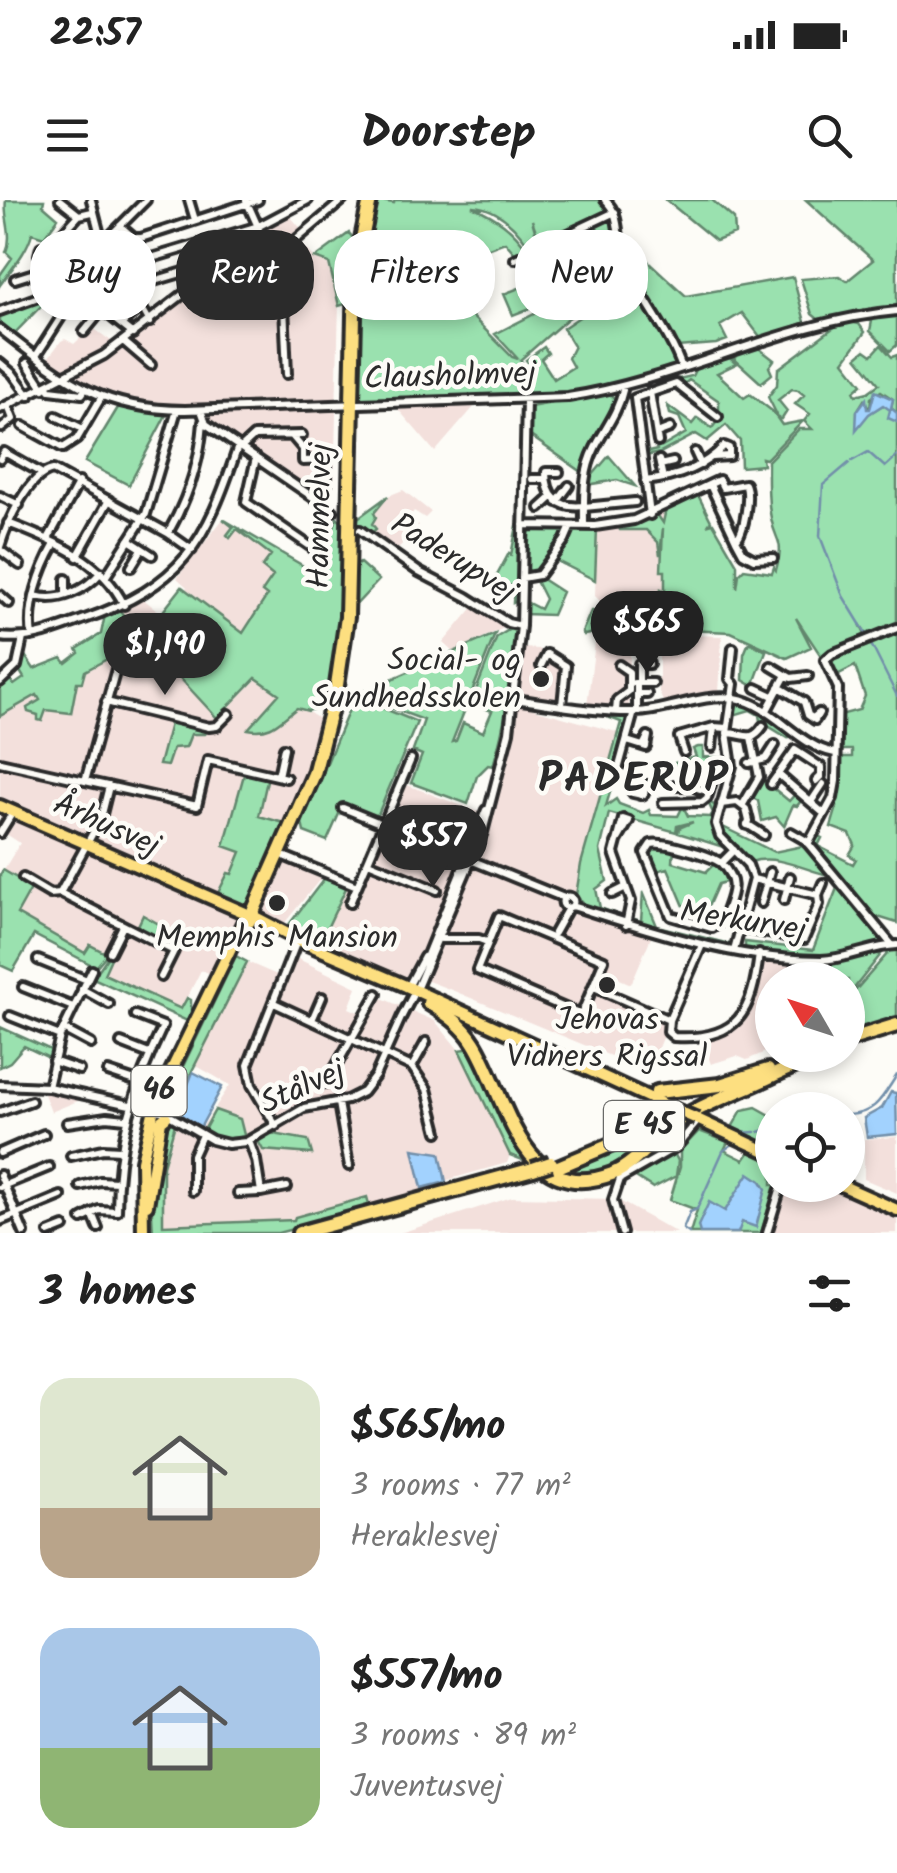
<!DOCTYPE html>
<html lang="en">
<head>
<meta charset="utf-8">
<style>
  body { margin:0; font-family:Kalam,sans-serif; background:#f2f2f2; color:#222; height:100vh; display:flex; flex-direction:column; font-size:38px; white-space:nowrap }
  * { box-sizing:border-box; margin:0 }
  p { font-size:32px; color:#767676 }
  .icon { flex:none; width:55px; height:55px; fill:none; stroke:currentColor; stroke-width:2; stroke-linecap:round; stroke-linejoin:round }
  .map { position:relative; height:1033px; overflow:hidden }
  .sheet { display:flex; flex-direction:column; background:#fff; flex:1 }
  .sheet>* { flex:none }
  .hud { position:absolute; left:30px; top:30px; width:838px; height:90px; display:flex; gap:20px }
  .needle { width:65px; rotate:309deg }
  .buttons { position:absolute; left:755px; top:762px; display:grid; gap:20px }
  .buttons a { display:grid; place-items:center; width:110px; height:110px; border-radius:50%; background:#fff; box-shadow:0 5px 15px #0003; font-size:50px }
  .price { position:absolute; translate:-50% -85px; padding:0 22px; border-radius:35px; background:#2b2b2b; color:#fff; font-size:32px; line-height:65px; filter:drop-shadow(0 2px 5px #0008) }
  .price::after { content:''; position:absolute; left:50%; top:60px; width:30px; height:22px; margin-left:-15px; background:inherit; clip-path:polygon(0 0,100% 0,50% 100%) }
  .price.selected { background:#222; color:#fff }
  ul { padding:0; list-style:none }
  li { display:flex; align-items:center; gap:30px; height:250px; padding:0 40px }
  li span { display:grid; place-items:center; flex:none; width:280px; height:200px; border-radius:30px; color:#555 }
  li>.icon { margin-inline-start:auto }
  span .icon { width:120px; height:120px; fill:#fffc; stroke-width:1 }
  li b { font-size:42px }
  h2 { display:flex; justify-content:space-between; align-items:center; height:120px; padding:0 40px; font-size:42px }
  .tag { padding:0 35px; border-radius:40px; background:#fff; box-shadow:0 5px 15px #0003; font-size:35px; line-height:90px }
  .tag.selected { background:#2b2b2b; color:#fff }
  .status { display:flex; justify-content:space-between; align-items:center; height:70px; padding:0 50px; background:#fff; direction:ltr }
  .status svg { height:28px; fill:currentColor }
  header { display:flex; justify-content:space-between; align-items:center; height:130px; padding:0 40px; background:#fff; font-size:45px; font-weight:800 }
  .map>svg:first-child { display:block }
  .built { fill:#f3e0dc }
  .green { fill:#9ae1af; stroke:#62866d; stroke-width:2.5 }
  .water { fill:#a2d2fe; stroke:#728faa; stroke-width:2.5 }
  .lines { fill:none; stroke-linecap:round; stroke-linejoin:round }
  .stream { stroke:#728faa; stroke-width:2.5 }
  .minor-casing { stroke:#2b2b2b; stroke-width:14 }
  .major-casing { stroke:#2b2b2b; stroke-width:18 }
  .highway-casing { stroke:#2b2b2b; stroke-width:20 }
  .minor { stroke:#fdfcf7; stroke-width:6 }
  .major { stroke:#fddf80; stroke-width:10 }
  .highway { stroke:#fddf80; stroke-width:12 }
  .major-bridge-casing { stroke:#2b2b2b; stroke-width:18; stroke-linecap:butt }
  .highway-bridge-casing { stroke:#2b2b2b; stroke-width:20; stroke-linecap:butt }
  .major-bridge { stroke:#fddf80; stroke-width:10 }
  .highway-bridge { stroke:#fddf80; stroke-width:12 }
  .poi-dot { fill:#2b2b2b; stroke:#fdfcf7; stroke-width:4 }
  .labels { text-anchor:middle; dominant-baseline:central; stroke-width:9; stroke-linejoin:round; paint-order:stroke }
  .shield { fill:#fdfcf7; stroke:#6a6a68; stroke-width:2.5 }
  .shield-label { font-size:30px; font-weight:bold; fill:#2b2b2b }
  .street-label { font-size:32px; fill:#2b2b2b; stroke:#fdfcf7 }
  .poi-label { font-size:32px; fill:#2b2b2b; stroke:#fdfcf7 }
  .district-label { font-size:42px; font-weight:bold; letter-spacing:2.5px; fill:#2b2b2b; stroke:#fdfcf7 }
</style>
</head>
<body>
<div class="status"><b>22:57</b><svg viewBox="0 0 49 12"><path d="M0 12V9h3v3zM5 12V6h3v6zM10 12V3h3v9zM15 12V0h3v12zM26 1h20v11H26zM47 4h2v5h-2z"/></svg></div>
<header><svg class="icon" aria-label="menu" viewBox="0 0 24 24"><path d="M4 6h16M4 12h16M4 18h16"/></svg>Doorstep<svg class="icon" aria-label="search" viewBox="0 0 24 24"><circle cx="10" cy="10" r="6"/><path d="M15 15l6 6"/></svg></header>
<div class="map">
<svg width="897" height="1033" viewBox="0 0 897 1033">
  <rect width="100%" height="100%" fill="#fdfcf7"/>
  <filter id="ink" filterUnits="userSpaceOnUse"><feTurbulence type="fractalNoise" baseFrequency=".01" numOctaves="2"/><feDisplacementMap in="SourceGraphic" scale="20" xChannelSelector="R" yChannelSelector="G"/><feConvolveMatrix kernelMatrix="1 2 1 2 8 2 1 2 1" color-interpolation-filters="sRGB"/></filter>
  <g filter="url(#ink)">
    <path class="built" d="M289,15L306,34L299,41L315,58L328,63L339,103L334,290L325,308L205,227L198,214L166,215L98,200L81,192L43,165L61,141L65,139L74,144L92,127L115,144L252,38L253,31Z
      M618,42L635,82L617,87L607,72L587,53L596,46Z
      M474,207L435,252L397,208Z
      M403,290L431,312L425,318L414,311L409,318L419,325L394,353L365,331L372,313L388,296Z
      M697,293L723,345L692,396L656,414H623L621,422L601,408L603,404L595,396L597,328L634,322Z
      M223,319L271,355L274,376L263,391L268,396L255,413L258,472L147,439L187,387L177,378Z
      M142,398L162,414L146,436L119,411Z
      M475,405L508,426L453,452L443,443Z
      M610,432L657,434L656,450H630L629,508L587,505L596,435Z
      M659,434L722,436L719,493L664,504L659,492Z
      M138,444L151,448L217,518L257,479L319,519L311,556L276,646L211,774L201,770L181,810L103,774L111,755L90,745L86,753L41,730L0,702V676L20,643L0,630V516L45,490L41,509L71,512L78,481L85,471Z
      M523,448L539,449L565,466L559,501L519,493Z
      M519,505L620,533L580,668L574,707L652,735L631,784L604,772L599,785L625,797L623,801L664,820L665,833L649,872L454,791L428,781L422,787L319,745L347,686L358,691L402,583L491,617Z
      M286,651L329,668L283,725L258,713Z
      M296,758L357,787L349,808L365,815L377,796L435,821L459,850L510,955L507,963L454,978L370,1008L367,998L296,1017L295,1020L163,1025V966L175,924L197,935L230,885L195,865L247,762L286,779Z
      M762,762L799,766L798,780H772L770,850L747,860L737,856L711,864L704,846L706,838L734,827L752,807Z
      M42,889L85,898L51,912Z
      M897,937V993L864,979V939Z
      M782,985H829L897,1015V1033H770Z
      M512,997L616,999L677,1033H400Z"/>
    <path class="green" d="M6,0H44L43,5L58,18L44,37L32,33C27,52 12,68 0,85V75L12,58L6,52C14,34 3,18 6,0Z
      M375,0L394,3L395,0H600L611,11L540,43L532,20L537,38L535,46L530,48C517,28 497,7 472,6C496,17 513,28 528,51L518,57L505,42L473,54L483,71L444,81V88L512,157L518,159L495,134L542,110L532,81L541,78L546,89L557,85L550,68L532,74L525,57L612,15L618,42L596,46L588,53L607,72L617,87L567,119L520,160L529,169L531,166L526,160L544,147L548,153L541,159L554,179L573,167L568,158L574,146L563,128L624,87L637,90L672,148L678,166L612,187L549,193L412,200L357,199L359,81Z
      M666,0H712L734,19L735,34L716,41Z
      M806,0H897V108L818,119L812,114L801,79L839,76L847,81L873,60Z
      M349,33L356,42L349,103L339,106L329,63L315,58Z
      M624,39L686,96L793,77L805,122L762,139L742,113L720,126L727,140L716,144L677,147L627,61L621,42Z
      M98,80L44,103L15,133L36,151L0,126V116Z
      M529,84L538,105L513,115L504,94Z
      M897,114V145L890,151L870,131L872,121L854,119Z
      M850,122L859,124L865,132L844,161L862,184L854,191L856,195L868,192L879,184L857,157L865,150L872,155L881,145L892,157L897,155V213L891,208L893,199L881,191L871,198L870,209L864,200L857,211V221L883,205L890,209L897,222V426L869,438L860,424L866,437L823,459L796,418L811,447L787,458L731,432L686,430L685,425L675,431H659L661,389L665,391V371H661L663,328L660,355L658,342L646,330H620L618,325L656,313L663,323L666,309L697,293L711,321L709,324L713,323L737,364V388L739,374L744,369L772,373L774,367L776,370C785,338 776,345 771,318C767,300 768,279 768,261L799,229H812L804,221L810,214L795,204L804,195L798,190L792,189L778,200L787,211L782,219H779L768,197L777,185L778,169L837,125Z
      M756,146L774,160L769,167L772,174L761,183L730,155Z
      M728,156L736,164L717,173L744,198L750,194L772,211L782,225L803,221L766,259L762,258L763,265L741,267L740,241L726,225L707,241L696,234L660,253L645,256L644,253L657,250V245L660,243L662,247L686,233L679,217L670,214L668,206L692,224L697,218L712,228L719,219V201L689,180L682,186L678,179L692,176L697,166Z
      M609,193L618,202L585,274L529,235L530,207Z
      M119,206L166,215L129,285L85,262Z
      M609,256L635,286L617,280L586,285L587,275L591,277Z
      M388,296L374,313L376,317L372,324L376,329L370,335L351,323Z
      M325,308L332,314L326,324L327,332H332L337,318L345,325L335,464L327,504L308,511L297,508C280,520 272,534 248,529L279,494L256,478L217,518L144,439L85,471L82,482H77L71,513L46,510L42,521L38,520V515L28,512L27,508L40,500L37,495L0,516V485L9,478L14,485L24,478L18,468L24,454L34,469L62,458L66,463L79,453L77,449L101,434L105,415L119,411L146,435L163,412L167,414L164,410L182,387L243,433L267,396L262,392L273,376L262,367L271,355L237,329L230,338L227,335L233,327L223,319L319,375Z
      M518,321L517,401L513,403L514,385L500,386L494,381L509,353L511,355Z
      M530,328H568L538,373L526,377Z
      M572,328H597L595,380L553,359Z
      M360,363L379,380L352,409L353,367Z
      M539,377L562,392L552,415L525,414L526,402L540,409L545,399L536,381Z
      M591,411L609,412V419L611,415L621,421L622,414H656L657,432L610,430L584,435L582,432Z
      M512,428H517C513,475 506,521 493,566L488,565L477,576L468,604L411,583L422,555L413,551L424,520L355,495L495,434L452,542L456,541L463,523L483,532L492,511L471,503L497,437Z
      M897,429V723L868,714L809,644L815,643L818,636L822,638L818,646L853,664L856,659L849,655L855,645L850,634L831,627L837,607L831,604L836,557H852V550H836L840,515L859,510L865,496L855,466L835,476L827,460L869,443L871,445L870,439Z
      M749,442L766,451L753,486L743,480L744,454Z
      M358,498L417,522L376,619L343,605L327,641L304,632L302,623L353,500Z
      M735,502L752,506L792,533L788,538L760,521L759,515L750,510L737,514L732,511Z
      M602,515L632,517L606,606L616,599L619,604L643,613L649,610L651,615L678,616L683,606L688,616L710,617L713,613L707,600L718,608L714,623L730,649L678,633L679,628L693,622L677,626L676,632L609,613L600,650L607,681L596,689L600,708L625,717L622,720L589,710L576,695L581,664L621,522Z
      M171,520L209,529L204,534H191L186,547L173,548L167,566L159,565Z
      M698,547H703V557L730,558L726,585L718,578L671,564L696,557L693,549Z
      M245,571L268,576L259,616L288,624L246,708L216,697L228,673L232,674L241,652L224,646Z
      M761,578L789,601L797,592L803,598L797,606L793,605L784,626L776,617L762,621L758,601L750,596Z
      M721,626L774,652L808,645L828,670L824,674C802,668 773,654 751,662L723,635Z
      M649,646L674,647L673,662L706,672L717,661L733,680L718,684L707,709L684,706L668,668L653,672Z
      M3,670L32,687L17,714L85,753L90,745L107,754L96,767L34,735L13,771L0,765V675Z
      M327,675L347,686L319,745L287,727Z
      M839,683L889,743C842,756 791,764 745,748V742L813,750Z
      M643,692L657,726L730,744L728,747L630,724L631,718L641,721Z
      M143,715L173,732L176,726L180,728L171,747L136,730Z
      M897,748V821L848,834V799L888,753V749Z
      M875,751L882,753L848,796V780H802L806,768H816L818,763L849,760Z
      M109,755L112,756L104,774L181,809L187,798L191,800V814L187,821L93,778Z
      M236,756L247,762L192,871L174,915L164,910L165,904Z
      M0,827L53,851L51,859L24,846L10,862L0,867Z
      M473,848L525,961L510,955L459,850Z
      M756,907L772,916V950L730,931L742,910Z
      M215,910L240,919L245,939L225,941L203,932Z
      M165,921L175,924L163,966V1025L294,1020L295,1017L367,997L370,1008L278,1033H153L151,995Z
      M685,921L689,922C682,947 588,1002 565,983L597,981Z
      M699,931L728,942L724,950L744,960L751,950L772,959V985H775L761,1033H690L697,1010L670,1000L680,967V951Z
      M268,933L308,940L312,954L263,950L257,939Z
      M641,938L645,942C618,966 601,983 564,971Z
      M674,953L678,961L676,976L653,988L631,974Z"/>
    <path class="water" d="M875,191L893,199L891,208L897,213V222L888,218L890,210L883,205L869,214L856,230L857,211L866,199L867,209H870Z
      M193,872L222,887L200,928L177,912Z
      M891,892L896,893L897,934L867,937L864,918L882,908Z
      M413,949L440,953L446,982L422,988Z
      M749,973L761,981L766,989L756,1027L742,1022L738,1033H700L698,1026L709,1002L725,1011Z"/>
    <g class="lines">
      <path class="stream" d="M852,261L868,252L885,267L897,256
        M849,263L823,285L820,336L843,396L868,437
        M870,442L897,496
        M892,738L897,741
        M848,915C876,914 883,896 897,875
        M759,932L772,928
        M740,933L755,932
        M689,1033L683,1029L690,1012L697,1009L723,951L734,943"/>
      <g class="minor-casing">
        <path id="minor" d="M60,0L79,15
          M91,0L100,35L150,122
          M189,0L195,20
          M605,0C621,15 616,33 622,53C636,94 668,127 682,168
          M120,26L134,38H141L258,0
          M59,37L79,15L92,12
          M104,42L146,0
          M251,42L276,68L283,82L287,174
          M41,47L39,55L43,70
          M515,59L615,12
          M270,62L343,0
          M15,79L79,59L83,45L100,35
          M130,88L191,70L203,82
          M90,100L133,134
          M0,111L118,68L259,26L308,0
          M124,122L141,106
          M0,129C64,179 100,210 185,210L568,197C681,180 783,121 897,111
          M84,132L102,110
          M123,141L151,165
          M36,156L70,103
          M0,163L13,174L29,196
          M27,163L44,189
          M48,186L50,190L82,194L84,191
          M650,192L658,242
          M0,209L104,155L251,42L259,29L246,0
          M201,210L206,224L333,311
          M56,216L83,229
          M23,226L63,248L77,239L101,198
          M2,228L13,219L8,206
          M657,233L670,228
          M292,236L303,249V261L327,260V288
          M241,248L254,236L302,235
          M695,252L701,265
          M256,258L246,302L317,351
          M0,259L4,252L41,273
          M659,260L663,278
          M660,265L673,262
          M559,272H546C546,297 559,309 584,306
          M532,279H546
          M645,281C675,278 703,268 724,246L729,248V256L713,257
          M710,285L736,340
          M0,296L19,305
          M557,302L569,286
          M584,307L635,302
          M540,308L552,297
          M650,315L635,198L676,184L718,217
          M8,323C52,340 103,360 124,405
          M523,325L595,326L634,320L719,280L723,288L745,284C750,294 745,331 736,340L743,353L754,359L773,358
          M584,326C584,299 582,273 595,248C605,228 618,213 623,190
          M360,330L419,372L467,397L508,423L521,426
          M168,333C189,297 200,262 203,222
          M48,339L79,282
          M129,340L152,355
          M0,347C7,324 27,275 53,270L168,333L192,350
          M0,350L20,365
          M77,357L109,300
          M131,367L142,349
          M106,376L146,314L177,210
          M522,378L539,375L565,340L571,326
          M66,379V394
          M0,395L9,403
          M36,396C59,403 86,390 101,372
          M32,436C27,407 40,370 55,344
          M0,437C29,441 55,430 82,420C183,385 206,343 238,246
          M733,448L730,479L734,484L727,533L732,566L716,624L720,636L748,665L753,679L734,751
          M541,466L547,454L566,466L562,505
          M771,466L791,478L808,476
          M0,482L17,466L23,438
          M634,483H653
          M637,483V512
          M639,483V464H649
          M779,487L804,502L808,515L815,520L819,513L813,518
          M756,488L773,496
          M637,494H647
          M513,499C553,504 596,513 636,512C669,511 701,493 735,498C774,505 797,546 835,553
          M106,502L209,527L217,526L229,514
          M616,511L617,500L629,491V472L619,465
          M634,512L618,570L626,575L635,570
          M766,512L786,475
          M727,533C744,533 751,544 763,526
          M627,541L646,547L648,536L643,546
          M712,547L714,527
          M684,552L679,537L714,527L727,528
          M0,562L197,606L208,560L286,578
          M749,563L766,559L775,545
          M623,574L633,593L642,595L644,594L646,585L643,584L640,595
          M778,574L822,612
          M278,576L284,548
          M85,581L116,469L125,463L140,465
          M771,584L795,550L821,567V576L816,581
          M109,586L101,618L60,693L174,751L161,777
          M673,586H691L709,592
          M811,602L823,584
          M663,603L702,602L707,598L713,578
          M721,604L737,602L746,609L749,621L747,625
          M742,606L759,577L751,537
          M343,608L564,698
          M747,624L764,635
          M791,632L805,640L892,745
          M0,633L13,612
          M616,643L629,621L623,619L614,653L631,701L626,725
          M808,644L833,598L836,581L838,488L825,460L832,454L897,428
          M286,657L357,686
          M368,662L437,690
          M721,663C741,684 731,695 723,720L712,728L671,716L645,653L651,644C663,641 712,656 721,663L734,650
          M23,678L50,694L60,693
          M612,694L626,687
          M818,695L823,683
          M562.5 702a5.5 5.5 0 1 1 11 0a5.5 5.5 0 1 1-11 0Z
          M784,700L790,677
          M350,703L411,559
          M761,703L770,672
          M572,706C653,731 734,760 821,760C848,759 871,746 897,745
          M499,716L604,760L581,815L477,770Z
          M739,728L804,739L819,704L818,695L753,679
          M554,733L568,708
          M441,739H479L487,742
          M702,745L669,820L668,832L674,837C739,841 752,812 759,754
          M110,752L123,726
          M38,760L87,780
          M425,760L486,610
          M409,785L424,757
          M23,787L73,807
          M594,787L669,820
          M82,789L109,804
          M274,803L412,867L427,889L438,932
          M10,816L60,836
          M401,818L418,785L483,632L509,532L521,426L526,200
          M312,820L322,797
          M63,829L91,844
          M121,843L149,854
          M53,861L79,870
          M412,867L426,842
          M108,872L138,882
          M326,884L377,794
          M0,885L48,887L130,905
          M48,887L60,836L92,770
          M338,903L349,966
          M153,910L162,911L212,940L228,944L246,942L304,908L347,900L363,892L375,876L401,818
          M0,912L31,901
          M67,923L107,917L126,919
          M276,926L252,885L248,865L297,741
          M0,953L44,934
          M71,956L103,949L120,950
          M0,975L24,1033
          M80,986L100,981L117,982
          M0,987L49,967
          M193,991V955L202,935
          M261,992L287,987
          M238,993L261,992L256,960L249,941
          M92,1013L98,1028
          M82,1019L99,1010L117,1011C117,943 134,886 163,826L135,815
          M0,1021L61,996
          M49,1033L64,1027
          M622,1033L613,1000L620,979L676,947L698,921
          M767,1033L780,990"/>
      </g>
      <g class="major-casing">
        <path id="major" d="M0,606L257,718L305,743L406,786L667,906
          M697,919L772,954
          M841,985L897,1010
          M147,1005L161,921L166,917
          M143,1033L142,961L155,904L245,719"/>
      </g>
      <g class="highway-casing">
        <path id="highway" d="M249,721L314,574L337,485L347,417L355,73L370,0
          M429,803C447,814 463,825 474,843C507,896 521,1008 612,974C639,963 653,936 677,921C708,901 747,889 780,872
          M848,840L897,825
          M776,874L819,855
          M657,892L720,885L768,870
          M558,967L670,920
          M299,1033L533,969"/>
      </g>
      <use href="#minor" class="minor"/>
      <use href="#major" class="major"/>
      <use href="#highway" class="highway"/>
      <g class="major-bridge-casing">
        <path id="major-bridge" d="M667,906L697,919"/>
      </g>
      <g class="highway-bridge-casing">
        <path id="highway-bridge" d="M533,969L551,963"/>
      </g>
      <use href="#major-bridge" class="major-bridge"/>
      <use href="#highway-bridge" class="highway-bridge"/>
    </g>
  </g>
  <g class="poi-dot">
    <circle cx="541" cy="479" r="10"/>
    <circle cx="277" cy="703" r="10"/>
    <circle cx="607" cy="785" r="10"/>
  </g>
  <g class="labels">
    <g class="shield">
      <rect x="131.5" y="866" width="55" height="50" rx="8"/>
      <rect x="604" y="901" width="80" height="50" rx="8"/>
    </g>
    <g class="shield-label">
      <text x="159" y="891">46</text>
      <text x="644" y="926">E 45</text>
    </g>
    <g class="street-label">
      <text transform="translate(450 177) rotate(-2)">Clausholmvej</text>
      <text transform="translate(321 316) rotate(-89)">Hammelvej</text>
      <text transform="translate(453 359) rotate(32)">Paderupvej</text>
      <text transform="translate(106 626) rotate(24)">Århusvej</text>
      <text transform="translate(743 722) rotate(9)">Merkurvej</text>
      <text transform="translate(303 888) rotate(-24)">Stålvej</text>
    </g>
    <g class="poi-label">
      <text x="521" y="461" text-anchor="end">Social- og<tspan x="521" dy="37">Sundhedsskolen</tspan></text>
      <text x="277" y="738">Memphis Mansion</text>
      <text x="607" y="820">Jehovas<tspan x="607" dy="37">Vidners Rigssal</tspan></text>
    </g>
    <g class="district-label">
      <text x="634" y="580">PADERUP</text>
    </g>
  </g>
</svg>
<div class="buttons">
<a><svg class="needle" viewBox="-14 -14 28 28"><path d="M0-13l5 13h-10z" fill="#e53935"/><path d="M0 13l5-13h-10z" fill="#767676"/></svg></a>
<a><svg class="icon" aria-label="locate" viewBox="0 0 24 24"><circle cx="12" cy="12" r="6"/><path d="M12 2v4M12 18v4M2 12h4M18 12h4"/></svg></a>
</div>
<b class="price selected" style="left:647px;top:476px">$565</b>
<b class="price" style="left:165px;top:498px">$1,190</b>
<b class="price" style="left:433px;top:690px">$557</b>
<div class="hud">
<a class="tag">Buy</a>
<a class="tag selected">Rent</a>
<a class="tag">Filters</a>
<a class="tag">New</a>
</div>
</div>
<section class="sheet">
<h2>3 homes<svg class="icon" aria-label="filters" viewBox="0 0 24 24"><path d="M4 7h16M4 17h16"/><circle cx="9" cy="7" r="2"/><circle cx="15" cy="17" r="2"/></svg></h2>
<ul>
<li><span style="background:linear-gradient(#dfe7d0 65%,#b9a48a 0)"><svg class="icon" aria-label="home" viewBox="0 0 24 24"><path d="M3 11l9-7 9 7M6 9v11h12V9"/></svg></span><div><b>$565/mo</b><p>3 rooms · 77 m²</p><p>Heraklesvej</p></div></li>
<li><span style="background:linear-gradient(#a9c7e8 60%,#8fb573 0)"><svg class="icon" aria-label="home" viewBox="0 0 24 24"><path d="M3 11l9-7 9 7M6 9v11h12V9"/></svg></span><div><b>$557/mo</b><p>3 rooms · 89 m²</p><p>Juventusvej</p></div></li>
</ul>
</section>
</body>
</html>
